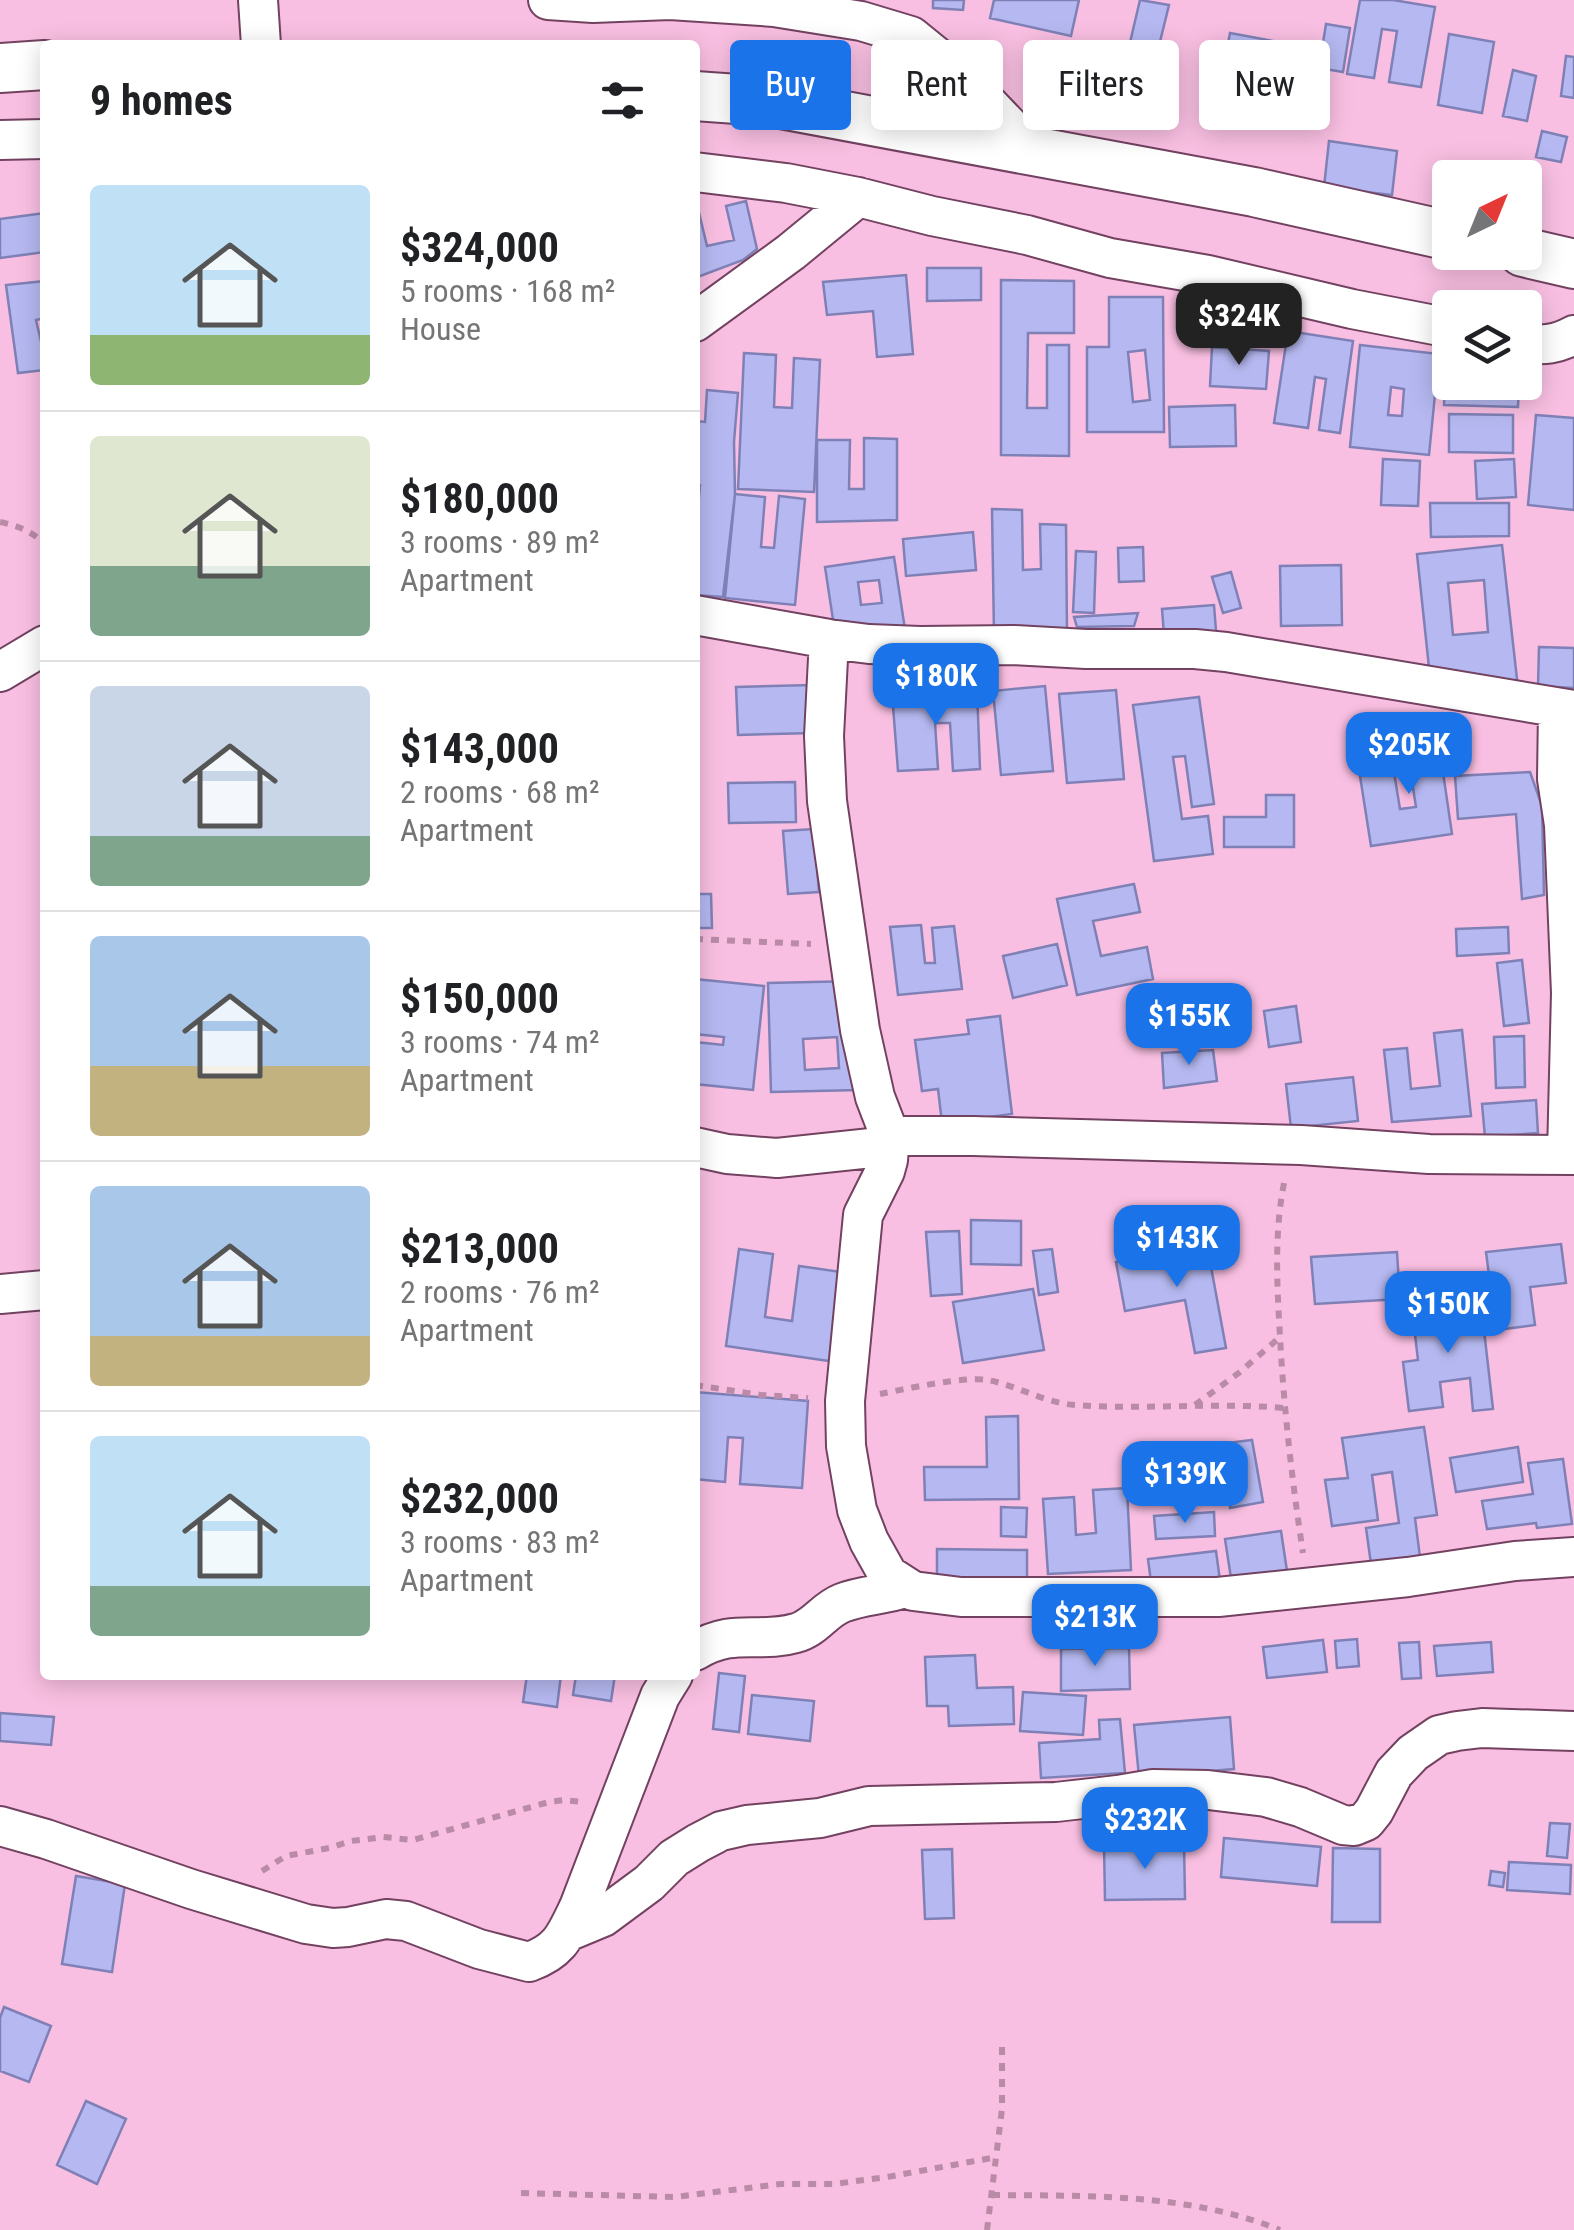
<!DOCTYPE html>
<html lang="en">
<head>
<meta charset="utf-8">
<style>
  body { margin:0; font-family:"Roboto Condensed",sans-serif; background:#f2f2f2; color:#202124; height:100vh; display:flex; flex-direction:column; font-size:38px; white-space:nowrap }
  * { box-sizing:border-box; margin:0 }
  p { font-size:32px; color:#757577 }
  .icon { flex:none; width:55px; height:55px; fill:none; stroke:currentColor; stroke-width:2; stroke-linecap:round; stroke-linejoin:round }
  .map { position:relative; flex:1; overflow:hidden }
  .panel { position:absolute; left:40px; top:40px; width:660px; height:1640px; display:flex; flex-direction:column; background:#fff; border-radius:10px; box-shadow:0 5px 25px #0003 }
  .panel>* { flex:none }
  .top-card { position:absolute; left:730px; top:40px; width:692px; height:90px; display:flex; gap:20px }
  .needle { width:65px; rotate:43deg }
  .controls { position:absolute; left:1432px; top:160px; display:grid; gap:20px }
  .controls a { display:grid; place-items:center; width:110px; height:110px; border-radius:10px; background:#fff; box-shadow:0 5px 25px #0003; font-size:50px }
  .price { position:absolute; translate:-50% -85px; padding:0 22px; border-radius:20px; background:#1a73e8; color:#fff; font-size:32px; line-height:65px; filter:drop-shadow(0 2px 5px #0008) }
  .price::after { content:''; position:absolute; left:50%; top:60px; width:30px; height:22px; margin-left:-15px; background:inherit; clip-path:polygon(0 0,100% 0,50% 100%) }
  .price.selected { background:#222; color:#fff }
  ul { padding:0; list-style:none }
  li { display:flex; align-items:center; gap:30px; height:250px; padding:0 50px }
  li+li { border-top:2px solid #e0e0e0 }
  li span { display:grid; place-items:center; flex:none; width:280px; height:200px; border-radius:10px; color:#555 }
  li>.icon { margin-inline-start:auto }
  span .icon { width:120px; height:120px; fill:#fffc; stroke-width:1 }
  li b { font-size:42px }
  h2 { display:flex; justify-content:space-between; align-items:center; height:120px; padding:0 50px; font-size:42px }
  .pill { padding:0 35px; border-radius:10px; background:#fff; box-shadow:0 5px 25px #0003; font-size:35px; line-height:90px }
  .pill.selected { background:#1a73e8; color:#fff }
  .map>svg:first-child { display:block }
  .building { fill:#b6b9f1; stroke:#7f81b6; stroke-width:2.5; fill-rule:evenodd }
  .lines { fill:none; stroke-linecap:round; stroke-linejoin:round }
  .minor-casing { stroke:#724260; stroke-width:42 }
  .major-casing { stroke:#724260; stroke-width:52 }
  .path { stroke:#b98ba7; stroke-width:6; stroke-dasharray:8 8; stroke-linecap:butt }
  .minor { stroke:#fff; stroke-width:38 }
  .major { stroke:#fff; stroke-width:48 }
</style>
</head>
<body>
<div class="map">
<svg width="1574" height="2230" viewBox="0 0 1574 2230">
  <rect width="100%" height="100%" fill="#f9bfe2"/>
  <path class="building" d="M933,0H964L963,10L933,8Z
    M994,0H1079L1071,36L990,18Z
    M1140,0L1169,5L1156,58L1128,51Z
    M1360,0H1393L1435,7L1421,87L1389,82L1397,31L1382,29L1374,78L1347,74Z
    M1326,24L1350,28L1343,72L1319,68Z
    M1230,33L1311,48L1302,91L1222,76Z
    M1449,34L1494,42L1482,113L1438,105Z
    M1566,56L1574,57V98L1561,96Z
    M1513,70L1536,76L1527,121L1503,116Z
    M1542,131L1567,137L1561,162L1536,157Z
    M1329,141L1397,151L1392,195L1324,187Z
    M695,196L707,246L734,240L726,206L746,201L757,249L743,260L695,278Z
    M45,213V252L0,258V219Z
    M927,268H981V300L927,301Z
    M906,275L913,354L877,357L873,311L827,315L823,282Z
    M1001,280L1074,281V333H1028L1027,408H1047V345H1069V456L1001,455Z
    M45,281V318L36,320L43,350L45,349V370L18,373L6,285Z
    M1109,297H1163L1164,432H1087V347H1109ZM1145,350L1150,400L1133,402L1128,352Z
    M1288,331L1353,341L1340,433L1319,430L1326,379L1315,377L1308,428L1274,423Z
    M1360,345L1439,354L1429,455L1350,447ZM1391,387L1404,389L1402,416L1388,415Z
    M1212,347L1269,351L1266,389L1210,386Z
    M744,353L776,355L774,407L792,408L794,358L820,360L814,492L738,489Z
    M1446,356L1450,357V382H1519L1518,407L1444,405Z
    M707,390L738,393L734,442L735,494L723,597L695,595V544L700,485L695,484V421L705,422Z
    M1235,405L1236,446L1170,447L1169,407Z
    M1449,414L1513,415V453L1449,452Z
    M1536,415L1574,418V510L1528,505Z
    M864,438L897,439V520L817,522V440H850L849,489H864Z
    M1383,459L1420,461L1418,506L1381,505Z
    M1514,459L1516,497L1477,499L1475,461Z
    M735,494L765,497L761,547L774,548L779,496L805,499L795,605L725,598Z
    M1430,503H1509V536L1431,537Z
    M992,509L1022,510L1023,570L1041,569L1040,524L1066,525L1067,634L994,635Z
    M973,532L976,570L906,576L903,539Z
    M1502,545L1518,688L1432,696L1417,554ZM1484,580L1488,632L1453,635L1448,583Z
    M1143,547L1144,581L1119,582L1118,548Z
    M1076,551L1096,552L1094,613L1073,612Z
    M894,557L906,636L837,646L825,567ZM879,580L882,603L861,605L858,582Z
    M1341,565L1342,625L1281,626L1280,566Z
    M1231,572L1241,608L1223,613L1212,577Z
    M1214,605L1216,631L1164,635L1162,609Z
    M1138,613L1134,626L1077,627L1074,617Z
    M1539,647L1574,648V688L1538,686Z
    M812,685L814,733L738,735L736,687Z
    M1045,686L1053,771L1001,775L993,691Z
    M977,689L980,769L953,771L950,723H935L938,769L898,771L892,693Z
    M1116,690L1124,779L1067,783L1059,694Z
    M1199,697L1214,804L1192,807L1185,756L1173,757L1182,819L1208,816L1213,854L1154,861L1133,705Z
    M1437,731L1452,834L1371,846L1360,776L1394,772L1400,809L1416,807L1405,736Z
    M1530,772L1542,806L1544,895L1522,899L1516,814L1458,819L1455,776Z
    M795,782L796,822L729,823L728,783Z
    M1266,795H1294V847H1224V817H1266Z
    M814,829L819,892L788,894L783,831Z
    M1134,884L1140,912L1093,921L1101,956L1147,947L1153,979L1077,995L1057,899Z
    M695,894H711L712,928H695Z
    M921,925L925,963H935L932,928L954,926L962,989L898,995L890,927Z
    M1508,927L1509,953L1457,956L1456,929Z
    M1057,944L1067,985L1013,998L1003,956Z
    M1522,960L1529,1023L1504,1026L1497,963Z
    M695,979L764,986L753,1090L695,1084V1042L723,1045L724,1037L695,1034Z
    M856,981L859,1090L771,1092L768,983ZM837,1037L839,1068L805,1070L803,1039Z
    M1296,1006L1301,1042L1269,1047L1264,1011Z
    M1000,1016L1012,1114L942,1123L938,1089L922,1091L915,1040L969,1034L967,1020Z
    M1462,1030L1471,1116L1392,1122L1384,1050L1407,1048L1411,1089L1440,1086L1434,1033Z
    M1524,1036L1525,1087L1496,1088L1494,1037Z
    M1213,1050L1217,1081L1164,1088L1162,1053Z
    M1353,1077L1358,1121L1291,1128L1286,1084Z
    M1536,1100L1538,1133L1485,1137L1482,1104Z
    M971,1220L1021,1221V1265L971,1264Z
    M959,1231L962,1294L931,1296L926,1232Z
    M1561,1244L1566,1283L1530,1287L1535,1325L1496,1330L1486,1252Z
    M1207,1245L1226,1348L1195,1353L1185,1300L1125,1311L1116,1262Z
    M739,1249L773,1254L765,1317L792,1321L799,1266L848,1273L836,1362L726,1346Z
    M1052,1249L1058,1292L1039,1295L1033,1251Z
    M1397,1252L1400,1299L1315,1304L1311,1257Z
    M1033,1289L1044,1350L963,1363L953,1302Z
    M1480,1295L1493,1409L1473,1411L1470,1378L1440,1382L1443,1407L1409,1411L1403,1362L1418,1360L1411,1301L1436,1298L1440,1333L1462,1330L1459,1298Z
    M695,1392L808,1401L802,1488L740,1484L743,1438L728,1437L725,1482L695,1479Z
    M1018,1416L1019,1499L925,1500L924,1467H987L986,1417Z
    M1424,1427L1437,1515L1415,1518L1420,1557L1371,1564L1366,1528L1399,1523L1392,1472L1372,1475L1378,1520L1332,1526L1325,1480L1348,1478L1342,1438Z
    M1252,1440L1263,1502L1230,1508L1227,1443Z
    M1518,1447L1523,1482L1456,1492L1450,1458Z
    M1563,1459L1572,1524L1537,1528L1536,1523L1487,1529L1482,1501L1533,1494L1528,1463Z
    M1127,1488L1131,1570L1048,1574L1043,1499L1074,1497L1076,1535L1096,1533L1093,1490Z
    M1001,1507L1027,1508L1026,1537L1001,1536Z
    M1214,1512L1215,1536L1156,1539L1154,1516Z
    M1281,1531L1287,1571L1231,1578L1225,1539Z
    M937,1549L1027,1550V1579L937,1578Z
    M1216,1551L1221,1588L1153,1597L1148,1559Z
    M1357,1639L1359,1666L1337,1668L1335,1641Z
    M1323,1640L1327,1672L1267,1678L1263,1647Z
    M1419,1642L1421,1678L1402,1679L1399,1643Z
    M1491,1642L1493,1672L1437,1676L1434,1646Z
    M1129,1648L1130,1689L1061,1691V1649Z
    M975,1655L977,1688L1013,1687L1014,1724L949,1726L948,1706H927L925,1657Z
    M719,1673L745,1676L739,1732L713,1729Z
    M527,1675H561L557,1707L523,1702Z
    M576,1675H615L611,1701L573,1695Z
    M1023,1692L1086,1696L1083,1735L1020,1731Z
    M752,1695L814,1701L810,1741L748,1734Z
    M0,1713L54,1717L51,1745L0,1741Z
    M1230,1717L1234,1769L1139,1777L1134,1725Z
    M1120,1719L1125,1773L1041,1778L1039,1743L1100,1739L1099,1720Z
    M1550,1823L1570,1824L1567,1858L1547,1856Z
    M1224,1838L1321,1847L1317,1886L1221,1877Z
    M1184,1843L1185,1899L1105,1900L1104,1845Z
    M1333,1848L1380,1849V1922H1332Z
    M952,1849L954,1918L925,1919L922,1850Z
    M1509,1862L1571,1865L1570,1894L1507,1890Z
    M1491,1871L1505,1873L1503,1887L1489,1885Z
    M76,1876L125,1884L112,1972L62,1964Z
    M4,2007L51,2026L29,2082L0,2071V2018Z
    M86,2101L126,2119L97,2184L57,2165Z"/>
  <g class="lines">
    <g class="minor-casing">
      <path id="minor" d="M258,0L261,45
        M548,0L593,3L670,0L774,7L861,21L911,36L964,79L1033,151
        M0,140L45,139
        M695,172L786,183L858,197L932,216L1027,235L1110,258L1208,275L1352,309L1450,328
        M695,322L791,252L858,197
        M1525,343C1544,346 1557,344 1574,335
        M695,615L829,639L869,644L920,646L1014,645L1086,649H1195L1226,652L1574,710
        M829,639L824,736L827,801L860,1030L875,1097L890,1136L888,1160L885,1171L863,1215L845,1401L846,1446L857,1510L869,1541L888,1575L913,1591L961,1597H1218L1408,1577L1515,1561L1574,1557
        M0,672L45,645
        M1558,709L1557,779L1564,825L1571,993L1567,1155
        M890,1136H973L1301,1145L1429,1154L1574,1155
        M695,1147L727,1154L777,1158L890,1146
        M0,1294L45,1290
        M695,1651C735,1627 758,1644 796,1633C815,1628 824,1610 842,1603C862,1595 884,1595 905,1588
        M0,1826L46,1839L191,1889L306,1924L333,1928L348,1927L386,1919L406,1921L479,1949L529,1962C560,1951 565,1936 579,1907L660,1696L673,1675
        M567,1932L603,1917L649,1883L674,1858L698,1843L721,1831L747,1825L820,1818L869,1806L1056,1802L1118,1795L1153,1789L1208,1790L1266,1797L1300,1807L1343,1825L1354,1826L1366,1821L1374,1811L1394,1773L1413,1753L1439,1735L1457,1731L1482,1728L1574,1731"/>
    </g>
    <g class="major-casing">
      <path id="major" d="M0,68L45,65
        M695,96L765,101L1033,151L1254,192L1450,236
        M1523,252L1574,264"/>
    </g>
    <path class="path" d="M0,522C19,526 31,531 45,544
      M695,939L811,944
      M1284,1183C1274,1234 1277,1285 1280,1337C1284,1410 1292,1481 1303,1553
      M695,1385L761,1395L808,1398
      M880,1394C906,1389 963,1376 987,1380C1017,1385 1044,1403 1075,1405C1145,1410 1214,1402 1283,1408
      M1195,1405L1240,1372L1279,1338
      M262,1871L286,1856L329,1848L351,1841L383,1837L413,1840L549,1802L564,1800L582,1802
      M521,2193L674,2197L781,2184H834L887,2177L997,2157
      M992,2195C1090,2196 1188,2193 1280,2230
      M987,2230L1002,2109V2045"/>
    <use href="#minor" class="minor"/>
    <use href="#major" class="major"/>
  </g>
</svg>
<div class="controls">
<a><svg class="needle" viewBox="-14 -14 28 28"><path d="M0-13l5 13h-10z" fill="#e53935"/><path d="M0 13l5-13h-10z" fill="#757577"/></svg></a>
<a><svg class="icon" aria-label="layers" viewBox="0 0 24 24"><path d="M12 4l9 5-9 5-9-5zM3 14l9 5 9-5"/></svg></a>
</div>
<b class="price selected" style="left:1239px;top:368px">$324K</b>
<b class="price" style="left:936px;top:728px">$180K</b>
<b class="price" style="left:1409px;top:797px">$205K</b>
<b class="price" style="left:1189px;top:1068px">$155K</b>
<b class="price" style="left:1177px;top:1290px">$143K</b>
<b class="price" style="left:1448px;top:1356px">$150K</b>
<b class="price" style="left:1185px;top:1526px">$139K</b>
<b class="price" style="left:1095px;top:1669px">$213K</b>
<b class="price" style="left:1145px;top:1872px">$232K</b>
<div class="top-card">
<a class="pill selected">Buy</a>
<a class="pill">Rent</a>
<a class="pill">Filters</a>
<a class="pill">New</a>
</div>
<section class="panel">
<h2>9 homes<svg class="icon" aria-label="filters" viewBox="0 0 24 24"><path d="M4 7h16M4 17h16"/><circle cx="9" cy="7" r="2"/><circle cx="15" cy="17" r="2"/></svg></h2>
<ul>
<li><span style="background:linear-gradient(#bfe0f5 75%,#8fb573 0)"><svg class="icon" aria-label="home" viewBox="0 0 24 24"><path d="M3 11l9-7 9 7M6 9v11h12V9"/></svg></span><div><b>$324,000</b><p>5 rooms · 168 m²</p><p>House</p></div></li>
<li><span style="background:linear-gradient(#dfe7d0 65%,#7fa58c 0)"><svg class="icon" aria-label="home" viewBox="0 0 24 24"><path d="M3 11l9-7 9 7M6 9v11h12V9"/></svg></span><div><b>$180,000</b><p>3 rooms · 89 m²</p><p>Apartment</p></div></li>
<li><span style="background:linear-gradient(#c9d6e8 75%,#7fa58c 0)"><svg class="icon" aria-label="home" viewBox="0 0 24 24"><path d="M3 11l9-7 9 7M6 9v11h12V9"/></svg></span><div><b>$143,000</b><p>2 rooms · 68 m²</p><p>Apartment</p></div></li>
<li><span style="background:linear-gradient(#a9c7e8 65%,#c2b280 0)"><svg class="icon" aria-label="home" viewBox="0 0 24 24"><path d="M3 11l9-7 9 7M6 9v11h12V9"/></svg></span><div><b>$150,000</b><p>3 rooms · 74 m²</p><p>Apartment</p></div></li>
<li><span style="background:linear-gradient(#a9c7e8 75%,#c2b280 0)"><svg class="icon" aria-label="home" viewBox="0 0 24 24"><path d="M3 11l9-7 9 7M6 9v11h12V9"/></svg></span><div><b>$213,000</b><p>2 rooms · 76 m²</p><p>Apartment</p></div></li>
<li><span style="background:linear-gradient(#bfe0f5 75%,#7fa58c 0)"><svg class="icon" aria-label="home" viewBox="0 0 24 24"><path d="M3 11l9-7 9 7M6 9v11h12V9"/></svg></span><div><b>$232,000</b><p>3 rooms · 83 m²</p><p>Apartment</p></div></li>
</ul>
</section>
</div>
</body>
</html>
